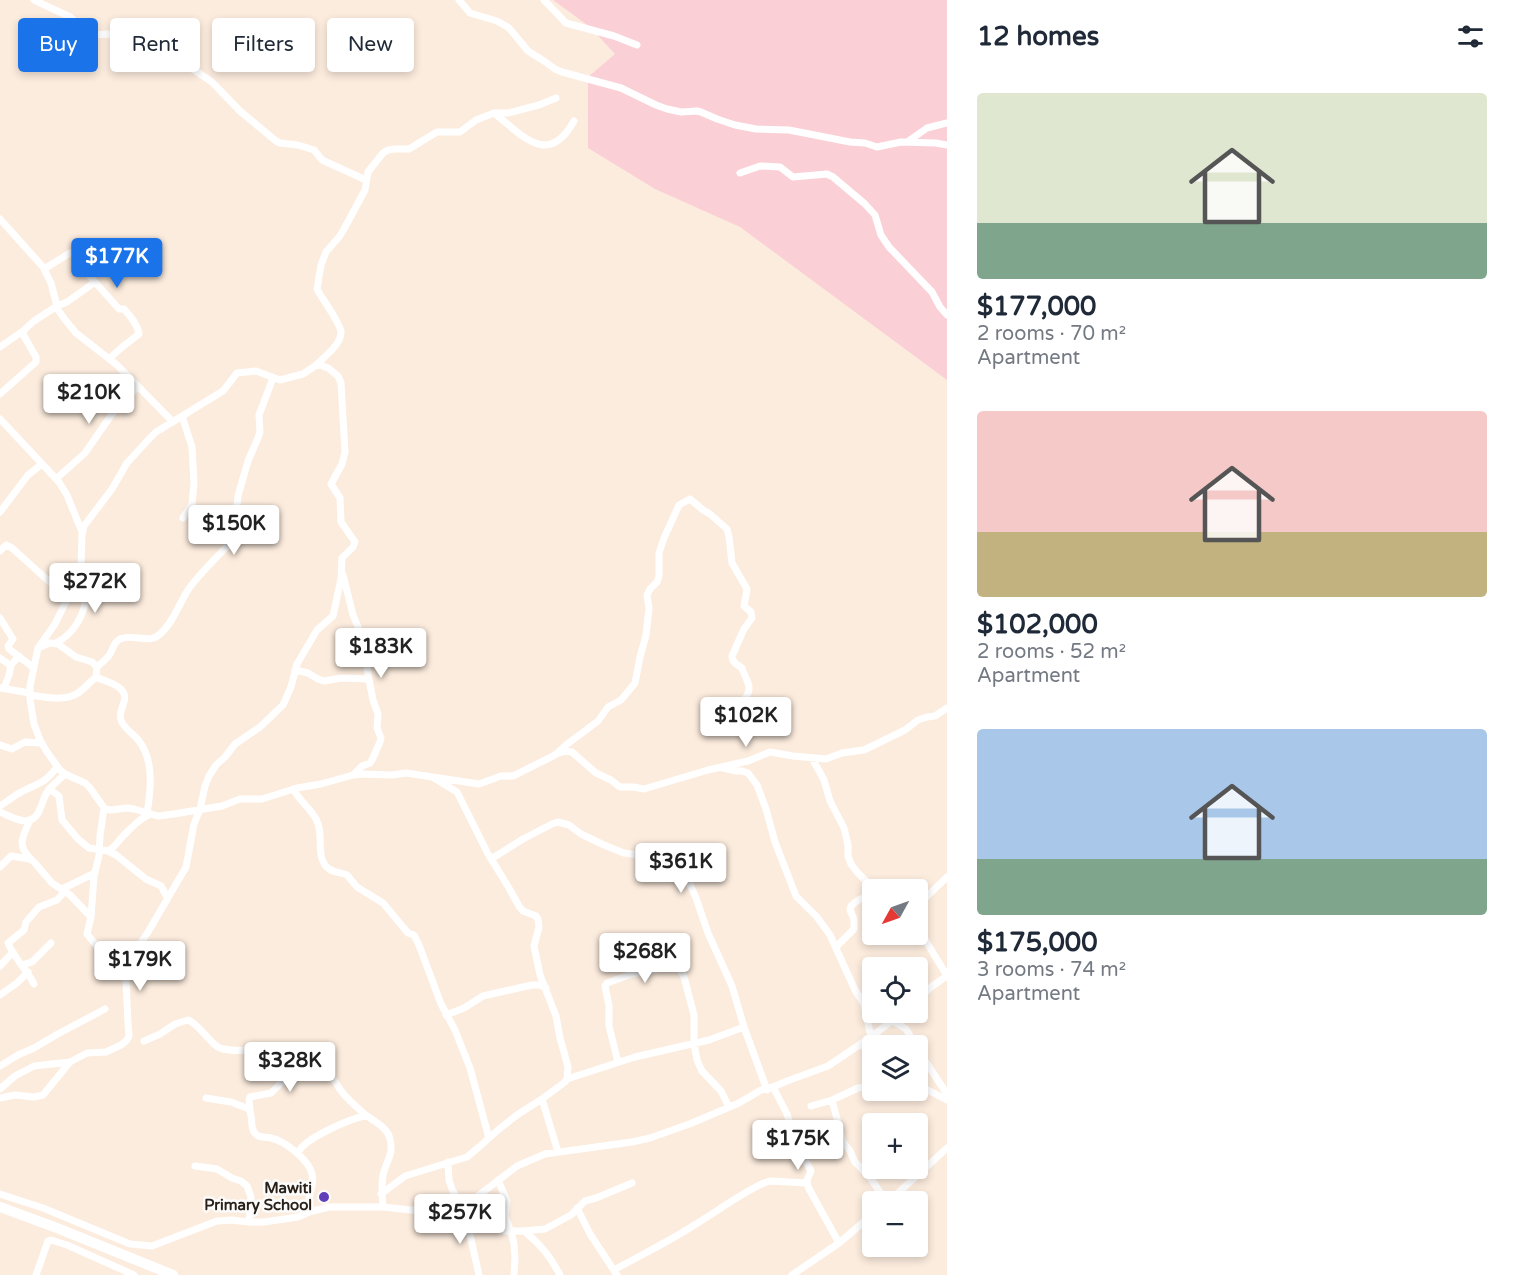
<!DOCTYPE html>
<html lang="en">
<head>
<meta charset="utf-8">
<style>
  body { margin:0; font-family:"Varela Round",sans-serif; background:#f2f2f3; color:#1f2937; height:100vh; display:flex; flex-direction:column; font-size:22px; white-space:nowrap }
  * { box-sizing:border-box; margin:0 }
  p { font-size:20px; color:#747a83 }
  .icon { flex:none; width:33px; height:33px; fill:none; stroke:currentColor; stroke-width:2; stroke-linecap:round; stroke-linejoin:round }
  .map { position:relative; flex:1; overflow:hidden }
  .details { display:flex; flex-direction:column; background:#fff; width:570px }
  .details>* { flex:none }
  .guide { position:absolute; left:18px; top:18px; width:570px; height:54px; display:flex; gap:12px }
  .needle { width:39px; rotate:230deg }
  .fabs { position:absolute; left:862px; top:879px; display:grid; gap:12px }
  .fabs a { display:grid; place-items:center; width:66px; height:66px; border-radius:6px; background:#fff; box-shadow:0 3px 9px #0003; font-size:30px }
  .price { position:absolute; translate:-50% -51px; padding:0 14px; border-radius:6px; background:#fff; color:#222; font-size:20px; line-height:39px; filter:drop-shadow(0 2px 3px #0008) }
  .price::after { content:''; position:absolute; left:50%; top:36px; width:18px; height:14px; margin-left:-9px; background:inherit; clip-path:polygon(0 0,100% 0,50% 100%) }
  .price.selected { background:#1a73e8; color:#fff }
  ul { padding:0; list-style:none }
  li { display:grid; align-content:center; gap:12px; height:318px; padding:0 30px }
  li span { display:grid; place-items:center; height:186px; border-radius:6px; color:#555 }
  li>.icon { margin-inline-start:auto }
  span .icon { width:108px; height:108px; fill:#fffc; stroke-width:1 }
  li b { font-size:26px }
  h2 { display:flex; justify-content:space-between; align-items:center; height:72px; padding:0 30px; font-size:26px }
  .pill { padding:0 21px; border-radius:6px; background:#fff; box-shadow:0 3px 9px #0003; font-size:21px; line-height:54px }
  .pill.selected { background:#1a73e8; color:#fff }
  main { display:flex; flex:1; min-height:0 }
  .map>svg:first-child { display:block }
  .green { fill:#fad0d6 }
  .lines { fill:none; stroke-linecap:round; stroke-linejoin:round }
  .minor { stroke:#fff; stroke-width:7 }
  .highway { stroke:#fff; stroke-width:10 }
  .poi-dot { fill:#6040b8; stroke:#fcfcfc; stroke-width:2 }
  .labels { text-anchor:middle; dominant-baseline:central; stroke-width:5; stroke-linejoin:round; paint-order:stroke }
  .poi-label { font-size:15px; font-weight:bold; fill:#2a2018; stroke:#fcfcfc; text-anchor:end }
</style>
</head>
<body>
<main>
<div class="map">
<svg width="947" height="1275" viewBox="0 0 947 1275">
  <rect width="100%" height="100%" fill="#fcecde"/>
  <path class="green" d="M553,0H947V380L740,227L655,189L588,148V77L615,54L590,27Z"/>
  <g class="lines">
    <path class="minor" d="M34,0L70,17L92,35L108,34L114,35L147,48L171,54L178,59L212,82L240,111L276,141L280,143L298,145L314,150L322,160L366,180
      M459,0L470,13L497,21L509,28L528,51L544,61L555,69L562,72L621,88L656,105L667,109L681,112L697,111L701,112L717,119L735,125L756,129L789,130L850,142L865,143L877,147L901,142L936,143L947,145
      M544,0L566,23L614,36L637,45
      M494,113C522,135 548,168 574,121
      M907,142L927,128L947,123
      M740,173L760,166L780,167L793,177L827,174L833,177L865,204L875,215L881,235L889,247L932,292L940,307L947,315
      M0,219L43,267L51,283L58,310L66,321L76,333L117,365L173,422
      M44,269L70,253H74L83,264L86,272L119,309H124C130,316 138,325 139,334L121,348L109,359
      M0,347L23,331
      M315,366C322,359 330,353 336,345C339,341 341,337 341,332C340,322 322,299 317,289L321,265L326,252L339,237L344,229L365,190L368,172L383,153L388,150L395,149H409L437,132H460L476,120L494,113H508L539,105L556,98
      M0,394L36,362V357L24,336L23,333L25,329L34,321L57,306L67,302L95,282
      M182,416L192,447L194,483L192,504L183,518
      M0,419L59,482L67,495L82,532
      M56,479L85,453L112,414L138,386
      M0,512L28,475L42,464
      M0,551L6,545L12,548L53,585L68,596
      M343,575L353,615L369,653L367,669L373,700L378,714L377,728L381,738L380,742L372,760L370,763L362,766L353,775
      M0,618L13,639L8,646L9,649L34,668
      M56,643C74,634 86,613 86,594L83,590L73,586
      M38,648L50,643L58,644L76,657L92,662L97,667L96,677C106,682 129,686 124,702C122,708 119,714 121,720C123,728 134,734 139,741C154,760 151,790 147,813
      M0,658L11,666
      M97,667C101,663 107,659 110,654C113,649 113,643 120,639C133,633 149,645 160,634C174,622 180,601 190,587C205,567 224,551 240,532L237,506L238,496L248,461L258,438L260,432L259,415L273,378
      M295,670L308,673L318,679L324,681L342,678L368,679
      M0,688L30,693
      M4,688L9,675L11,665L19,656
      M30,695C45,697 64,702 78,693C84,689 90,682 96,677
      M0,745L12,749L25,742L41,743
      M558,753L566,751L572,752L596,773L611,780L620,787H633L644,789L708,770L748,761L770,752L793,756L826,759L842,753L864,750L905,730L918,720L927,717L935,716L947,708
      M812,758L824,780L830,801L844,828L848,845V856L851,864L857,872L875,890
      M723,768L736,771H742L748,773L757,785L766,809L775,842L796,896L817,917L830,935L855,990L864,1004L871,1037
      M434,778L457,792L488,854L506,883L519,906L523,911L536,916L538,919L539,927L534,946L540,975L556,1016L560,1038L568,1067L567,1079L565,1082L542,1099L558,1152
      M49,789L59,796L62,820L78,839L89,848L108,851L116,855L146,879L161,886L167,897
      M293,789C299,800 310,808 316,819C325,834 314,858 329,869C335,873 341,872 347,875L357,887L383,903L408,933L414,935L419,945L441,1004L455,1030L470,1068L489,1138
      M0,806C8,801 16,794 25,790C40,783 47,781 57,767
      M0,812C14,818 32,830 40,809C43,802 44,796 48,791C52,785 59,780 65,774
      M30,820C23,837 16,845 31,859
      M108,851C116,847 119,839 126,833C134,825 140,819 150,814
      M491,859L523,839L552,824L558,822L569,825L581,834L604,845L624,853L646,856L655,859L663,865L680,867L683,869L696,898L708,933L732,986L744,1027L767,1090
      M0,867L11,856L30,859L34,862L52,883L70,895L91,917
      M62,889L95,873
      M918,905L947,877
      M918,928L947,976
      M836,947L854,929V919L850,910L851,906C857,900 865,895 873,899
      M22,965L32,962L51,943
      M0,966L13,952
      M125,979L134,953L148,932L186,867L194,824L200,809L205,786L209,776L216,765L225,757L235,744L260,727L283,705L291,687L297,664L317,630L333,616L341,579L342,558L353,547L355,542L341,522L340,498L331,484L342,464L345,452L341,383L338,376L328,368L320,365L315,366L303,374L280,380L256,371L237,373L223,391L156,432L148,440L127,463L112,489L84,526L82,535L81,566L76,581L55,624L38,648L30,686V699L34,724L40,740L47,752L60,770L65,774L85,783L90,788L105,809L111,810L127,808L134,809L158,816L174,814L222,806L240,799H262L297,788L321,784L353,775L364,774L391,775L406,773L479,784L501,776H513L555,755L566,745L598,721L608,707L621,700L635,683L640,657L646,635L649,609L647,595L650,589L657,582L659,576V553L664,538L679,505L690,499L703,510L710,514L727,529L729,537L732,563L747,589L744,606L751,612L752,618L744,629L732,656C732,663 738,665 742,668C744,676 752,686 748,693C745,702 740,699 740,711
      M34,984C27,970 14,958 8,943L24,930L26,922L39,907L57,900L65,891
      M0,995L17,983L28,972
      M918,999L931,987L947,976
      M446,1015L464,1008L483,996L532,985H540L546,988
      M893,1021L906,1029L916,1046
      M144,1041L160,1034L175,1024L188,1020C200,1025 207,1040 218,1047C227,1053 256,1049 268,1051C278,1052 322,1068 328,1074C335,1079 337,1086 342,1092C347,1099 355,1105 361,1111C371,1121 387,1125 390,1139C394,1155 386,1161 383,1175C381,1185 382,1196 383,1207
      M862,1044L873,1061
      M918,1050L947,1094
      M618,1062L609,1026V1006L605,986L607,983L632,974L657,969L672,964H677L684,977L694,1015V1044L697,1060L702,1071L721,1091L729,1107
      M0,1066L18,1055L34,1048L56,1035L105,1009
      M567,1079L635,1057L709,1040L744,1027
      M918,1085L947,1100
      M773,1087L787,1114L796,1143L811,1171L807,1180L808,1187L839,1243
      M0,1089L15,1076L34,1066L70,1062L87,1053L106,1052L121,1045L127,1040L129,1036L128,1023L126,981L116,962L96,945L87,934L91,917L94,876L99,856L100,836L104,808
      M0,1098L15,1095L34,1097L43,1095L70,1062
      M206,1098L231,1102L249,1109C253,1116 250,1125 254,1132C257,1138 265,1137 271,1138C285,1141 309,1160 312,1174C314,1183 311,1190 309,1198C309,1203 309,1207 309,1212
      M832,1100L843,1142L850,1151L855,1162L869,1176L882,1195L885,1202
      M811,1106L832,1100L858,1088L867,1087L873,1084
      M250,1110L249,1099L250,1097L271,1093L288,1076L300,1069L306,1064
      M298,1153C303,1139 351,1118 366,1116
      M448,1162L449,1180L452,1189L466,1217L479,1275
      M195,1166L217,1169L232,1178L241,1181L247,1186L251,1197L249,1222
      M498,1180L507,1201L505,1216L512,1235L514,1244L515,1258L514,1275
      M0,1194L43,1208L130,1244L152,1246L217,1221L231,1220L249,1222H264L298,1217L309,1212L329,1207H383L448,1214L462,1208L470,1202L517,1166L545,1154L632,1142L650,1138L692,1123L739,1103L761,1090L773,1087L787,1081L828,1066L871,1037L903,1012
      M381,1194L405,1176L467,1157L479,1147L498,1130L517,1115L542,1099
      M888,1202L947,1148
      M577,1208L590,1234L617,1275
      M466,1217H475L498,1229L505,1231H524L545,1229L571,1215L585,1201L596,1198L632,1183
      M524,1231C541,1245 550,1256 560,1275
      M614,1270C641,1255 670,1241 696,1224C719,1210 740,1194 764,1183L770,1181L806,1183
      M36,1275L48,1241L51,1240L67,1245L134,1275
      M792,1275L839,1243L873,1214"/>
    <path class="highway" d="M0,1207L57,1228L173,1275"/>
  </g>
  <circle class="poi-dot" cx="324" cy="1197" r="6"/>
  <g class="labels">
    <g class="poi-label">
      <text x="312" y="1188">Mawiti<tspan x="312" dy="17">Primary School</tspan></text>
    </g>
  </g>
</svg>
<div class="fabs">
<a><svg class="needle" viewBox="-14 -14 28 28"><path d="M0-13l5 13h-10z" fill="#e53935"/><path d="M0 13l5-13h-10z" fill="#747a83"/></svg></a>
<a><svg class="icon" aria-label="locate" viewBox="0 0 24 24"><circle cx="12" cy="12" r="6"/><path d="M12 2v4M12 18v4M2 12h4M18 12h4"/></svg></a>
<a><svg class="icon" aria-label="layers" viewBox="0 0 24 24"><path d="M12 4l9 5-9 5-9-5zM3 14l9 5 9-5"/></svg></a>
<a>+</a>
<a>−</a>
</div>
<b class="price selected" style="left:117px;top:289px">$177K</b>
<b class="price" style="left:89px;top:425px">$210K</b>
<b class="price" style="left:234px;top:556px">$150K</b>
<b class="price" style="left:95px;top:614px">$272K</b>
<b class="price" style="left:381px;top:679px">$183K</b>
<b class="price" style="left:746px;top:748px">$102K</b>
<b class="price" style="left:681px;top:894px">$361K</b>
<b class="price" style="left:645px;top:984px">$268K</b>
<b class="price" style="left:140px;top:992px">$179K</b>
<b class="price" style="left:290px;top:1093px">$328K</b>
<b class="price" style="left:798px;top:1171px">$175K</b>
<b class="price" style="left:460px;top:1245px">$257K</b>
<div class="guide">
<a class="pill selected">Buy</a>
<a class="pill">Rent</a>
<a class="pill">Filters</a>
<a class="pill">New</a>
</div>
</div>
<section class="details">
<h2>12 homes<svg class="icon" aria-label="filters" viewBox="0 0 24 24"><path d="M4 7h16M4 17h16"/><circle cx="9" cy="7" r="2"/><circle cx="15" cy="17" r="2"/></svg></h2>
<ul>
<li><span style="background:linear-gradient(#dfe7d0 70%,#7fa58c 0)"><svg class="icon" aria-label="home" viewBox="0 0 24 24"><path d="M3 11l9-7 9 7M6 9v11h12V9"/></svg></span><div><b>$177,000</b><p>2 rooms · 70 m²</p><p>Apartment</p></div></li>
<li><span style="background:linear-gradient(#f6c9c9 65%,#c2b280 0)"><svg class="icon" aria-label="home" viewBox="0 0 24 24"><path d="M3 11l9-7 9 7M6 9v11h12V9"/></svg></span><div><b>$102,000</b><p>2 rooms · 52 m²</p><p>Apartment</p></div></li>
<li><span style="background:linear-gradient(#a9c7e8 70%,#7fa58c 0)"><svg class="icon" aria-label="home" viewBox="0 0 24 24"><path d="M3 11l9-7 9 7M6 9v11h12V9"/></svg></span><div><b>$175,000</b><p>3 rooms · 74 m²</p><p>Apartment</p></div></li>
</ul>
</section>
</main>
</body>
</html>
